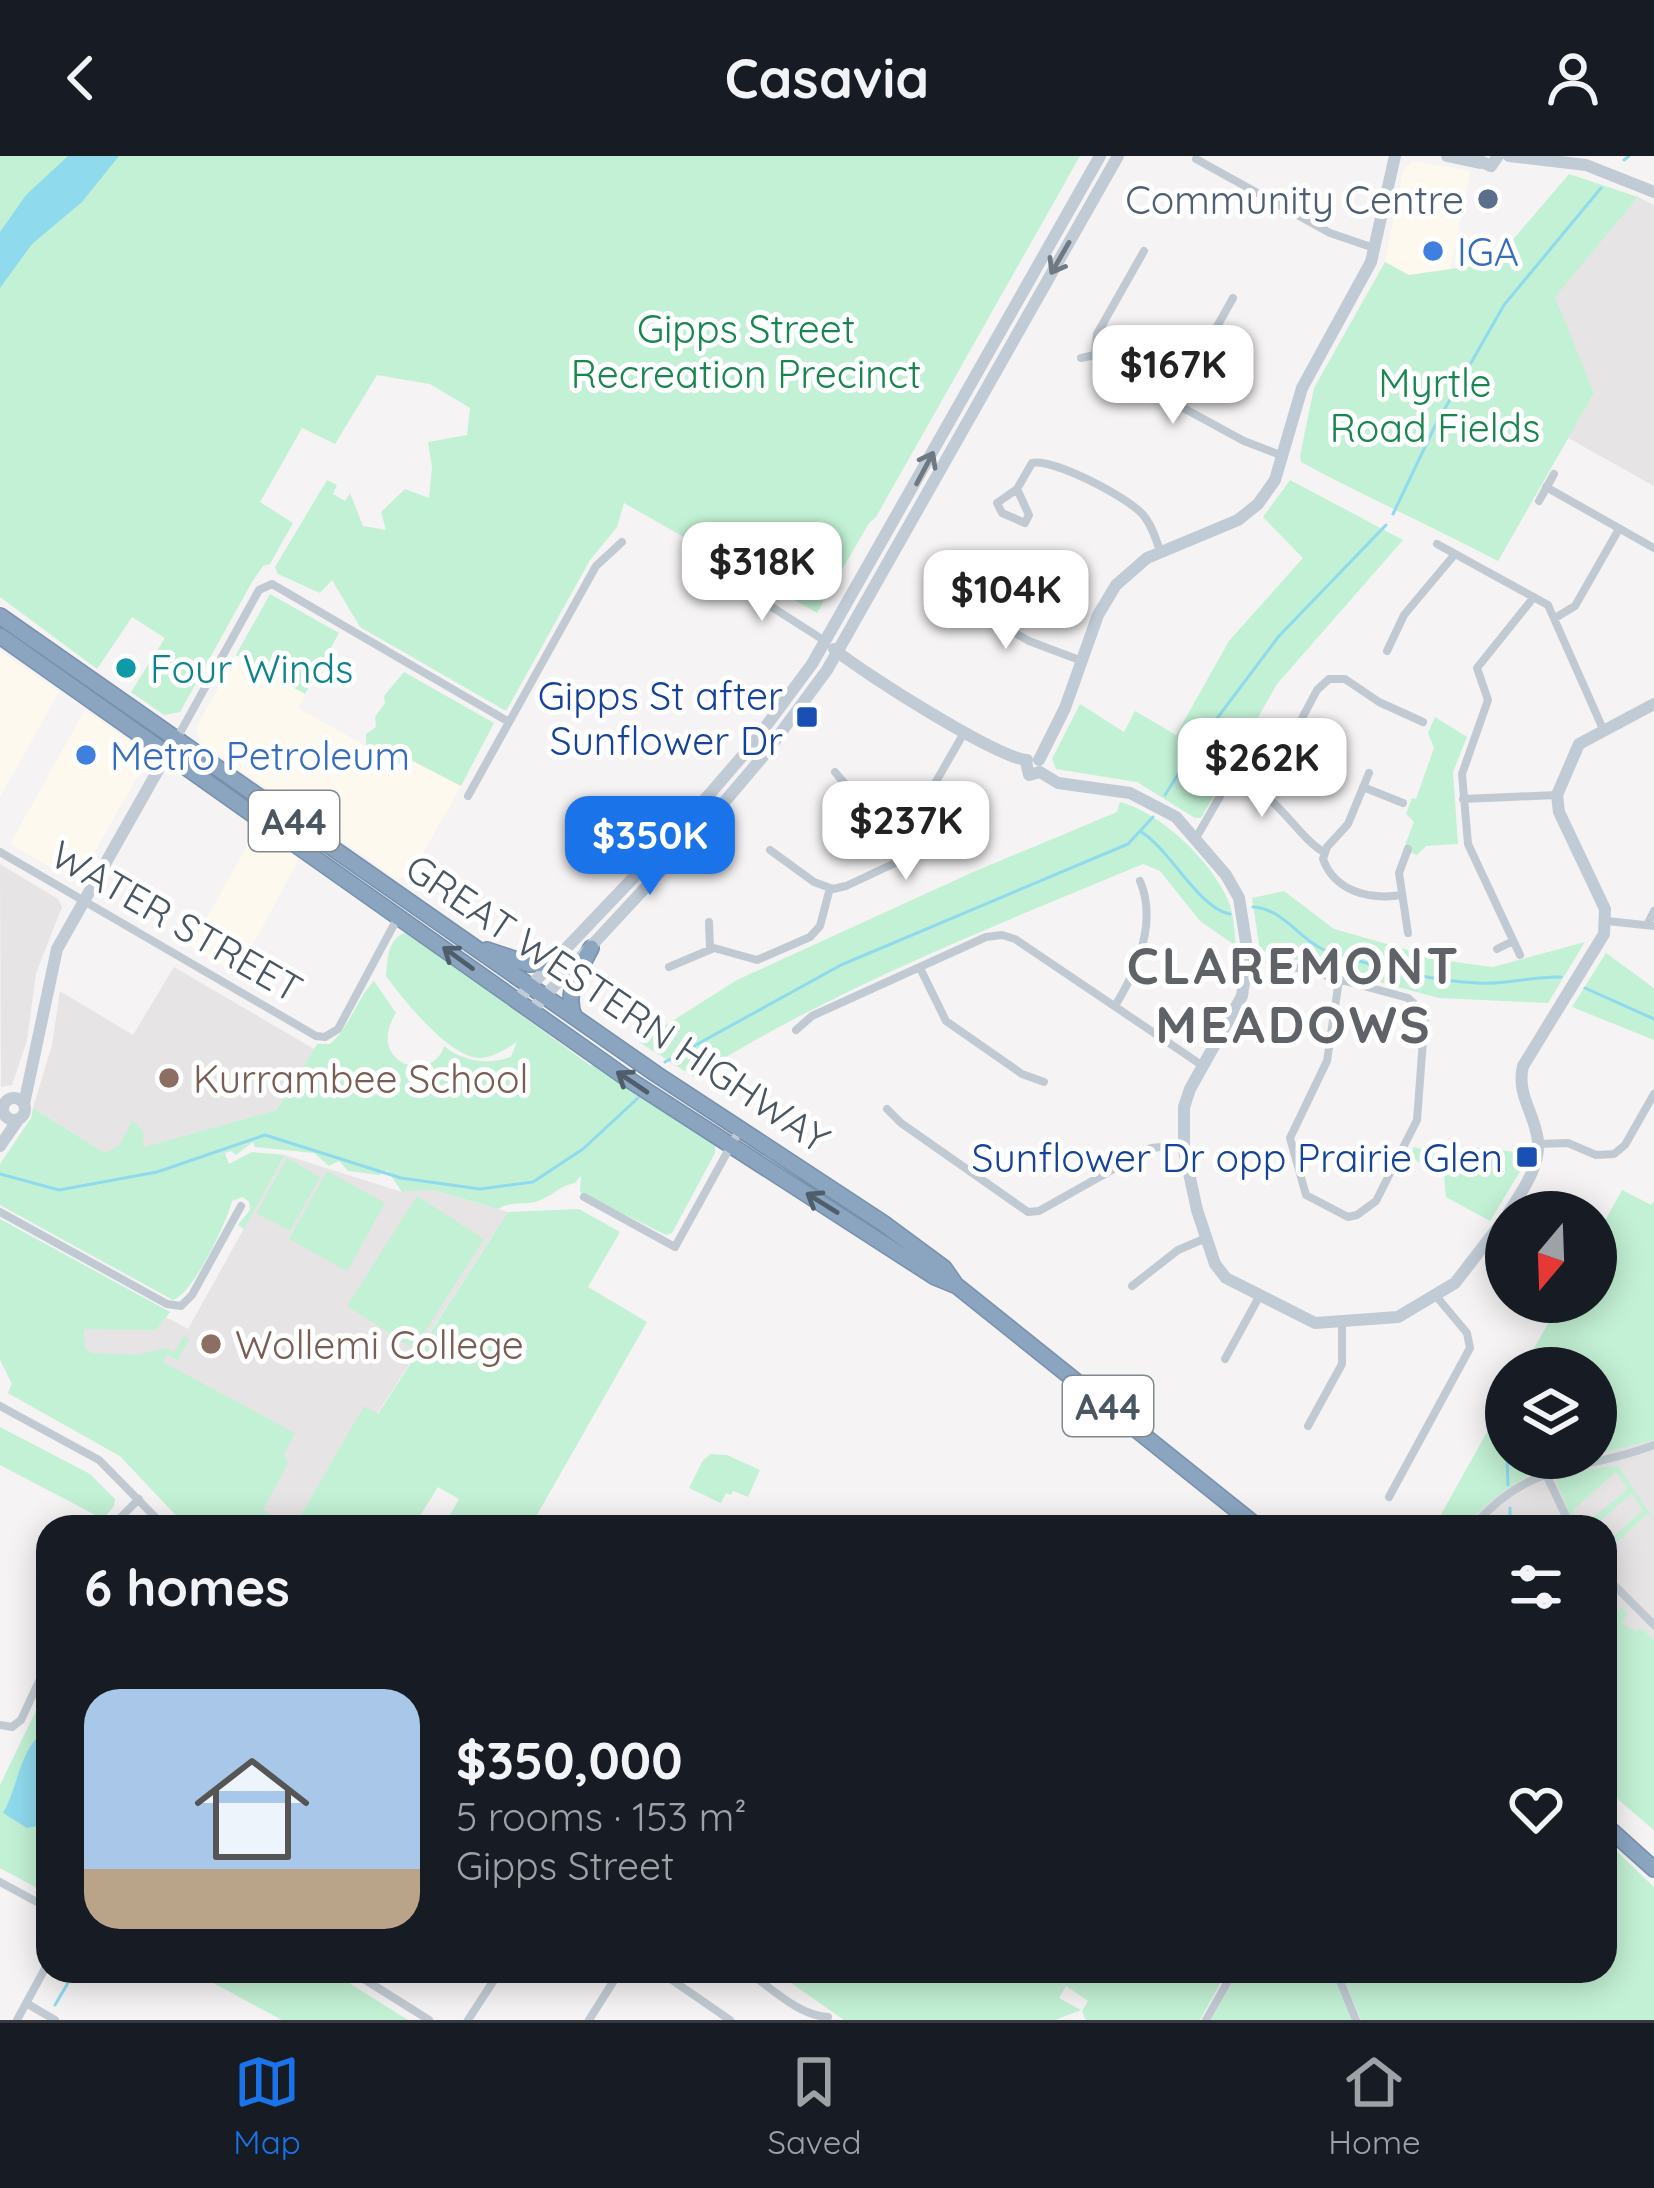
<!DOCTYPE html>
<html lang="en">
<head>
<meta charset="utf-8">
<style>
  body { margin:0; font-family:Quicksand,sans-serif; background:#20242c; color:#f1f3f6; height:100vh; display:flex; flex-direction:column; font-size:45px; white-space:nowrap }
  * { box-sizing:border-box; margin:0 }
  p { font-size:39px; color:#9ea1a6 }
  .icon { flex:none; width:66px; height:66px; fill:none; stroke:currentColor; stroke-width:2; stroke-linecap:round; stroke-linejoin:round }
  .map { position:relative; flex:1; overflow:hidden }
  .sheet { position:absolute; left:36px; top:1359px; width:1581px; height:468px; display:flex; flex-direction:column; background:#171b24; border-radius:36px; box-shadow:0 6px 30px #0003 }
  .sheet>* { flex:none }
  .needle { width:78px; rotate:199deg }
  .tools { position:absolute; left:1485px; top:1035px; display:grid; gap:24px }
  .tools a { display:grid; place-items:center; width:132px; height:132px; border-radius:50%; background:#171b24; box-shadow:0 6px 30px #0003; font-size:60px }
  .price { position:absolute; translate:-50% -102px; padding:0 27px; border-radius:24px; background:#fff; color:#222; font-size:39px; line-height:78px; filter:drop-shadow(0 3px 6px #0008) }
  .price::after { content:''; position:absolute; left:50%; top:72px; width:36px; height:27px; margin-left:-18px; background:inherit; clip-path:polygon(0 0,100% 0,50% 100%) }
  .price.selected { background:#1a73e8; color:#fff }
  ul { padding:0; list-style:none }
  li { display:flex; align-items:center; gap:36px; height:300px; padding:0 48px }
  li+li { border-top:3px solid #363941 }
  li span { display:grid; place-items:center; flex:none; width:336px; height:240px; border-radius:36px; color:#555 }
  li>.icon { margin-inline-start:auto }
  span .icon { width:144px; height:144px; fill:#fffc; stroke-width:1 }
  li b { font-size:51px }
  h2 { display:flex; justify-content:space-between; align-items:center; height:144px; padding:0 48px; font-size:51px }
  header { display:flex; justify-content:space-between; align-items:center; height:156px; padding:0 48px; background:#171b24; font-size:54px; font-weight:700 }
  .tabs { display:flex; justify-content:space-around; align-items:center; height:168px; border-top:3px solid #363941; background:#171b24; font-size:33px; color:#9ea1a6 }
  .tabs a { display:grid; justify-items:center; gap:6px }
  .tabs .selected { color:#1a73e8 }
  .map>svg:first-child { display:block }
  .commercial { fill:#fdf9ef }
  .education { fill:#e6e4e5 }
  .green { fill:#c3f1d5 }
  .water { fill:#90daee }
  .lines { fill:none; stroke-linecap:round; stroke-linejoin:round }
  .stream { stroke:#90daee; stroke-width:3 }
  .highway-casing { stroke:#7690ad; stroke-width:18 }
  .street { stroke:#c1cad2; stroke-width:8 }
  .secondary { stroke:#c1cbd6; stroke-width:12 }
  .highway { stroke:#8ba5c1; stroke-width:15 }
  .oneway { stroke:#6e7984 }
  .oneway2 { stroke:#505e6b }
  .service-dot { fill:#5c6f8a; stroke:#fff; stroke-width:4.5 }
  .shop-dot { fill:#3f7fe0; stroke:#fff; stroke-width:4.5 }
  .culture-dot { fill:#0f9aa8; stroke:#fff; stroke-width:4.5 }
  .transit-dot { fill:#1a4fb4; stroke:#fff; stroke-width:4.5 }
  .education-dot { fill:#8d6e63; stroke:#fff; stroke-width:4.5 }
  .labels { text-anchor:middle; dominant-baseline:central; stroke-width:10; stroke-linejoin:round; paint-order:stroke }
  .shield { fill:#fff; stroke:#808990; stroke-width:3 }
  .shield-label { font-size:36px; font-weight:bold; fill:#4a5661 }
  .service-label { font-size:39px; fill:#4e5e75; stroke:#fff; text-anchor:end }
  .shop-label { font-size:39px; fill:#366cbe; stroke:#fff; text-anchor:start }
  .park-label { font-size:39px; fill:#17864f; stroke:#fff }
  .culture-label { font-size:39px; fill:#0d838f; stroke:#fff; text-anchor:start }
  .transit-label { font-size:39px; fill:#164399; stroke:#fff; text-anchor:end }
  .street-label { font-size:39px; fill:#4a5661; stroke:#fff }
  .education-label { font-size:39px; fill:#785e54; stroke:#fff; text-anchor:start }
  .district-label { font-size:51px; font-weight:bold; letter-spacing:3px; fill:#5f6368; stroke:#fff }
</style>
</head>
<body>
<header><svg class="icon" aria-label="back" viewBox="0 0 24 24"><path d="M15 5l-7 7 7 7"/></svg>Casavia<svg class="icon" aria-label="person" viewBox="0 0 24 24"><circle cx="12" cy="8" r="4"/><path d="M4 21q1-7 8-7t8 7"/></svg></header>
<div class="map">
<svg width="1654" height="1864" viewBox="0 0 1654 1864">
  <rect width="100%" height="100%" fill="#f5f3f3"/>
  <path class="commercial" d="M1413,5L1471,15L1450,113L1409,119L1385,106L1403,14Z
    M0,495L59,536L0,641Z
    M236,499L305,538L298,552L387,602L411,604L461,630L410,720L397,723L200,586L196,572Z
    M85,554L142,594L145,607L81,720L71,723L10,688Z
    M256,673L299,703L237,818L191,791Z"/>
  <path class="education" d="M1638,41L1654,49V330L1568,282L1594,237L1554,141Z
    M0,708L58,743L62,751L36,817L27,884L12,929L1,931Z
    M174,811L314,893L278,954L110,1000L33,952L52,889L60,835L133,879Z
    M285,999L402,1036L431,1034L508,1056L377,1258L364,1251L294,1371H187L120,1300L8,1237L12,1228L0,1204L89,1120L188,1173Z
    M1622,1034L1651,1049L1654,1046V1674L1605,1632V1371H1434L1506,1302H1596V1146Z"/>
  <path class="green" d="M0,0H1080L876,361L869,367L817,457L624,347L617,371L590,404L506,555L360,471L332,424L320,437L278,418L275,411L327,324L337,329L333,338L345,345L350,337L363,370L386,374L381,356L405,333L429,342L432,311L428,286L467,279L470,252L430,228L377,219L335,288L302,272L260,346L293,367L270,408L263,410L252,426L180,556L164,559L131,536L165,482L132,461L97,513L0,441Z
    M1569,18L1638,41L1555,141L1594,237L1498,405C1433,371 1366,341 1301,306L1300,300L1314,232L1385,106L1409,119L1493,107Z
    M1290,324L1403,384L1277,528L1201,662H1195L1137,626L1056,613L1052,603L1080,548L1124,576L1135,555L1176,579L1229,485L1303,402L1263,361Z
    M270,438L339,477L305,538L236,499Z
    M404,516L494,567L461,630L411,604L401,609L366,590V578L376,571L375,561L385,547L384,540Z
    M1435,561L1467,581L1453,616L1458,688L1426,690L1417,699L1403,694L1414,666L1406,658L1412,642L1416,643L1434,592L1428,577Z
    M1120,646C1161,657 1209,703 1227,742C1234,756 1234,774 1236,790L1200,765L1160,715L1143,708C990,772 833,832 694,921L639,886L737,824L971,717L1117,656Z
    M1284,735L1334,773L1447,805L1493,811L1585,786L1548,847L1439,842L1260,794L1252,742Z
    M407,776L591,910L594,908L715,989V997L672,1077L666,1079L580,1036L581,1019L575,1027C560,1029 553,1040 538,1045C524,1050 512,1044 498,1053L432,1034L402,1036L387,1014L379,1019L348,1015L339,1005L329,1010L314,997L255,991L253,986L236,999L231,995L225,997L229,1008L252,996L285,999L244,1073L238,1069L250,1054L249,1046L243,1041L232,1045C227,1066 193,1138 173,1144L0,1049V1008L31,962L33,952L105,997L120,989L132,964L144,976L143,991L277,954L317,888H330C350,871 356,844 374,825L396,857C364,908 433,929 444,890C464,906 487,909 511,901L517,886C506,893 494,901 481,902C450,903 402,842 386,820C388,801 387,783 407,776Z
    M1606,797L1654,832V884L1572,851Z
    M1414,991L1459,1004L1472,991L1525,997L1521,1014L1490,1065L1446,1041L1444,1020L1410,1001Z
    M287,1002L320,1021L290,1075L256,1057Z
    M327,1015L385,1047L347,1115L289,1083Z
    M1622,1034L1651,1049L1654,1046V1284L1596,1298V1212H1523L1560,1146H1596V1081Z
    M417,1040L484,1083L414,1193L347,1150Z
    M579,1053L620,1076L588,1131L647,1166L530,1371H443L459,1343L438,1331L413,1371H294L364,1250L378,1258L508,1056Z
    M0,1063L170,1156L156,1174L84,1173L85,1193L92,1197L137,1199L166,1192L174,1196L184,1180L189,1183L178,1204L166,1198L163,1206L295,1277L284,1298L288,1307L263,1354L291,1371H187L120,1300L8,1237L12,1228L0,1203Z
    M1506,1242V1302H1579C1532,1312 1495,1336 1464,1371H1434Z
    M0,1271L90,1318L115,1343L114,1350L103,1363L0,1309Z
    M711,1298L727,1299L760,1314L748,1341L733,1335L731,1339L726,1337L721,1347L689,1332L703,1304Z
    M1618,1310L1654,1364L1647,1358L1610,1392L1615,1397L1613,1400L1605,1390V1382L1609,1384L1643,1354L1632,1337L1596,1368L1598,1371H1593L1588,1360L1593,1362L1628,1333L1616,1316L1573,1354L1576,1362L1571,1361L1556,1324L1582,1314Z
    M1621,1451L1628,1458L1621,1466L1636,1476L1641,1472L1654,1484V1674L1605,1632V1478Z
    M41,1544L48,1548V1738L0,1712V1629Z
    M1605,1684L1654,1731V1864H1361L1340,1815H1605Z
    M191,1815H330L408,1864H282Z
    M774,1815H1227L1200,1864H1086L1082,1855L1088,1845L1066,1830L1059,1842L1081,1854L1055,1864H844Z
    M1239,1815H1332L1352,1864H1211Z"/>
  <path class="water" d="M68,0H119L82,46L32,88L0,132V76L26,39Z
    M48,1576V1661L37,1670L27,1672L3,1657C18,1633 21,1584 48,1576Z"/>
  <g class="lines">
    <path class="stream" d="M1624,4L1629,0
      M1393,358L1435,270L1504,149L1601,32
      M1165,639L1194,593L1279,480L1386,369
      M1140,675C1171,694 1198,752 1230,758
      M1253,751C1284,752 1302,788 1332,797C1377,811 1430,825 1478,827C1506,829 1532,820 1561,821
      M1585,832L1654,863
      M665,906L841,809L1128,688L1153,661
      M0,1018L59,1034L157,1016L265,979L401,1022L480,1033L533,1026L583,993L638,942
      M1506,1269L1508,1329
      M1510,1352V1371
      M1527,1371L1540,1364
      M55,1849L75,1815"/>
    <g class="highway-casing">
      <path id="highway" d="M0,460L656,918L883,1067L944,1112L955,1128
        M0,480L625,921L935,1121L957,1130L1258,1371
        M487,794L529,808L551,807
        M574,860C564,836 580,814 591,792
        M1605,1669L1654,1713"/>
    </g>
    <path class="street" d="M1196,3L1330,77L1374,92
      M1095,199L1104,209L1244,285L1283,300
      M1095,199L1097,178L1144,95
      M1081,202L1095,199
      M1174,247L1233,142
      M1546,331L1654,392
      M1017,333L1029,359L1025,367L1002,357L997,347L1017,333L1032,307C1053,302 1130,342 1144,360C1152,370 1156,383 1160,395
      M1539,345L1554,318
      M1437,388L1548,449L1603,573
      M720,418L825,485
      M951,440L1029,485L1082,505
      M1555,462L1575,450L1619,373
      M1387,495L1404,459L1455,398
      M176,584L259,434L272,428L509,566
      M835,616C858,644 878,671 915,678
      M1369,617L1348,668L1327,691L1323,703C1335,736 1370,744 1402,739
      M1363,631L1403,647
      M1262,638L1317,534L1329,523H1345L1379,546L1423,566
      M468,640L596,410L622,386
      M1463,643L1557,639
      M1196,682L1223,635C1261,607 1295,682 1324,696
      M1408,693L1399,717L1408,777
      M770,694L814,726L833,733L846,730L908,701L922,650L965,575
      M0,696L316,880L325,881L338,873L398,761
      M1607,765L1654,770
      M709,766L710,793
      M1648,767L1654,755
      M1497,793L1513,785
      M1249,799L1408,842L1425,858L1417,964L1376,1045L1357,1059L1348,1061L1306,1039L1290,982L1327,905L1339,824
      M1520,799L1468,688L1462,618L1488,544L1477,512L1534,441
      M669,811L714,792L757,804L810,781L820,770L830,732
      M920,812L946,865L1022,918L1044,926
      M1115,850C1137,814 1158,767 1140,725
      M796,874L812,860L986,781L1002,779L1015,783L1203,910
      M887,953L901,967L1028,1056L1039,1055L1151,992L1184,989
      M1538,988L1568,987L1596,999L1614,998L1625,989L1654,938
      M584,1041L675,1091L740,973
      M0,1056L167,1148L181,1150L192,1139L241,1050
      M1132,1130L1178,1094L1206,1082
      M1225,1203L1259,1141
      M0,1250L99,1304L165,1371
      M1308,1270L1342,1208V1167
      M1546,1318L1571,1371
      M1389,1341L1470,1192L1467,1177L1436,1140
      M111,1371L139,1343
      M436,1371L439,1369
      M1473,1371C1529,1303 1582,1317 1654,1289
      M1605,1420L1654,1469
      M0,1569L12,1571L21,1564L48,1506
      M0,1726L48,1752
      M351,1815L429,1864
      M659,1815L730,1864
      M747,1815C770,1831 799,1860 828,1861
      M1336,1815L1356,1864
      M26,1847L55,1864
      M17,1864L48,1807
      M468,1864L500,1815
      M589,1864L620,1815
      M1206,1864L1234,1815"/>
    <path class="secondary" d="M1447,0L1480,7
      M1509,0L1586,9L1654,36
      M1478,4L1491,10L1498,0
      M834,493C863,517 997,602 1027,604
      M1039,604L1065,552L1098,459L1116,429L1147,402L1238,364L1258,348L1275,324L1302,232L1371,106L1395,0
      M1026,606L1029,619L1040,616L1058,627L1130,637L1176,661L1226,719L1239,742L1248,799L1242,840L1190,933L1184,951V994L1197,1054L1215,1108L1226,1122L1315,1167L1398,1161L1455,1127L1506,1061
      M517,844L675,678L752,589L812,508L1100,0
      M531,855L721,650L765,598L827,514L1118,0
      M3 953a11 11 0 1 1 22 0a11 11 0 1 1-22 0Z
      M24,948L57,793L170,593
      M0,990L18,964
      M1509,1056C1522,1035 1540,1011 1538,985C1535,957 1516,939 1523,910L1604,778L1605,753L1559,656L1557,639L1579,588L1654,548"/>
    <use href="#highway" class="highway"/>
  </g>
  <defs><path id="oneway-shaft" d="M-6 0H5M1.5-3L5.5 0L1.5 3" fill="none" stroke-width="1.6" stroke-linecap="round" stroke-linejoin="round" transform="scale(3)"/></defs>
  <g class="oneway">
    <use href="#oneway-shaft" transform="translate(1060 102) rotate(120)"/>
    <use href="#oneway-shaft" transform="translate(925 312) rotate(-62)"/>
  </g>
  <g class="oneway2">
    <use href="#oneway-shaft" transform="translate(458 802) rotate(-144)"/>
    <use href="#oneway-shaft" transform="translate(632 926) rotate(-146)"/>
    <use href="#oneway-shaft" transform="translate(822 1047) rotate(-148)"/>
  </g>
  <circle class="service-dot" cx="1488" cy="43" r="12"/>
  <g class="shop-dot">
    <circle cx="1433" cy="95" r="12"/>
    <circle cx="86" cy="599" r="12"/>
  </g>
  <circle class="culture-dot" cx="126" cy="512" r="12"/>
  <g class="transit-dot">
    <rect x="795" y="549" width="24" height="24" rx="6"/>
    <rect x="1515" y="989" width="24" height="24" rx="6"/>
  </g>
  <g class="education-dot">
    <circle cx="169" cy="922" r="12"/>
    <circle cx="211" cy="1188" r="12"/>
  </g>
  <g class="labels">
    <g class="shield">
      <rect x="249" y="635" width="90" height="60" rx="9"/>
      <rect x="1063" y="1220" width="90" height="60" rx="9"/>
    </g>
    <g class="shield-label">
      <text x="294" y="665">A44</text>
      <text x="1108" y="1250">A44</text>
    </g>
    <g class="service-label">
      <text x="1464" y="43">Community Centre</text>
    </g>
    <g class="shop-label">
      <text x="1457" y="95">IGA</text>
      <text x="110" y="599">Metro Petroleum</text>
    </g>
    <g class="park-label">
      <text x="746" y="172">Gipps Street<tspan x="746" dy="45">Recreation Precinct</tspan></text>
      <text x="1435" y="226">Myrtle<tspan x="1435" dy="45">Road Fields</tspan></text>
    </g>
    <g class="culture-label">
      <text x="150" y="512">Four Winds</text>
    </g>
    <g class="transit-label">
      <text x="783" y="539">Gipps St after<tspan x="783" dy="45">Sunflower Dr</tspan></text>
      <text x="1503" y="1001">Sunflower Dr opp Prairie Glen</text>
    </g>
    <g class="street-label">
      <text transform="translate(177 765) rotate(30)">WATER STREET</text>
      <text transform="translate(618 847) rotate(34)">GREAT WESTERN HIGHWAY</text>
    </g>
    <g class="education-label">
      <text x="193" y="922">Kurrambee School</text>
      <text x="235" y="1188">Wollemi College</text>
    </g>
    <g class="district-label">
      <text x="1294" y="809">CLAREMONT<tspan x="1294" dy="59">MEADOWS</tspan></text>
    </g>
  </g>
</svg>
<div class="tools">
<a><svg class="needle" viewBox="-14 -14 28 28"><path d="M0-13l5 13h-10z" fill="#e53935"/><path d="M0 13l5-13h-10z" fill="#9ea1a6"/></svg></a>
<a><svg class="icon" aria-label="layers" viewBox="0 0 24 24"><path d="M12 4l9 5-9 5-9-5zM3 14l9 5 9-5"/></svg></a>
</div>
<b class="price" style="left:1173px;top:271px">$167K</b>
<b class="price" style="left:762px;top:468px">$318K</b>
<b class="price" style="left:1006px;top:496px">$104K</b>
<b class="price" style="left:1262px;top:664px">$262K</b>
<b class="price" style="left:906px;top:727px">$237K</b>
<b class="price selected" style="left:650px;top:742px">$350K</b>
<section class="sheet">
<h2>6 homes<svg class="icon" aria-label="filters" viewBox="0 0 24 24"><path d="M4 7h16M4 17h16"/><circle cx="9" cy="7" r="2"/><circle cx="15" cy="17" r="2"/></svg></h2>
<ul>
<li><span style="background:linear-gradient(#a9c7e8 75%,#b9a48a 0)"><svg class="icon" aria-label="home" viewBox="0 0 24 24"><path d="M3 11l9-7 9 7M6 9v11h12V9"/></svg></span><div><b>$350,000</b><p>5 rooms · 153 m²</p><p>Gipps Street</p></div><svg class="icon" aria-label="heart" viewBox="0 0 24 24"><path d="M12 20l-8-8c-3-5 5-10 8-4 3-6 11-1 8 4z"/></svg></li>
</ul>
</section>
</div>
<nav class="tabs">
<a class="selected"><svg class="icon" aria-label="map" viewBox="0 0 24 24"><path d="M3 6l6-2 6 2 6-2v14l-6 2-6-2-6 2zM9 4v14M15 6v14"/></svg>Map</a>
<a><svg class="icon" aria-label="saved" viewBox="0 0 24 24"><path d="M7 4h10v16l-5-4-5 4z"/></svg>Saved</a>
<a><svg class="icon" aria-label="home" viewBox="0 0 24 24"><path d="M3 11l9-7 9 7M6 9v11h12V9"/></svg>Home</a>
</nav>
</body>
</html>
